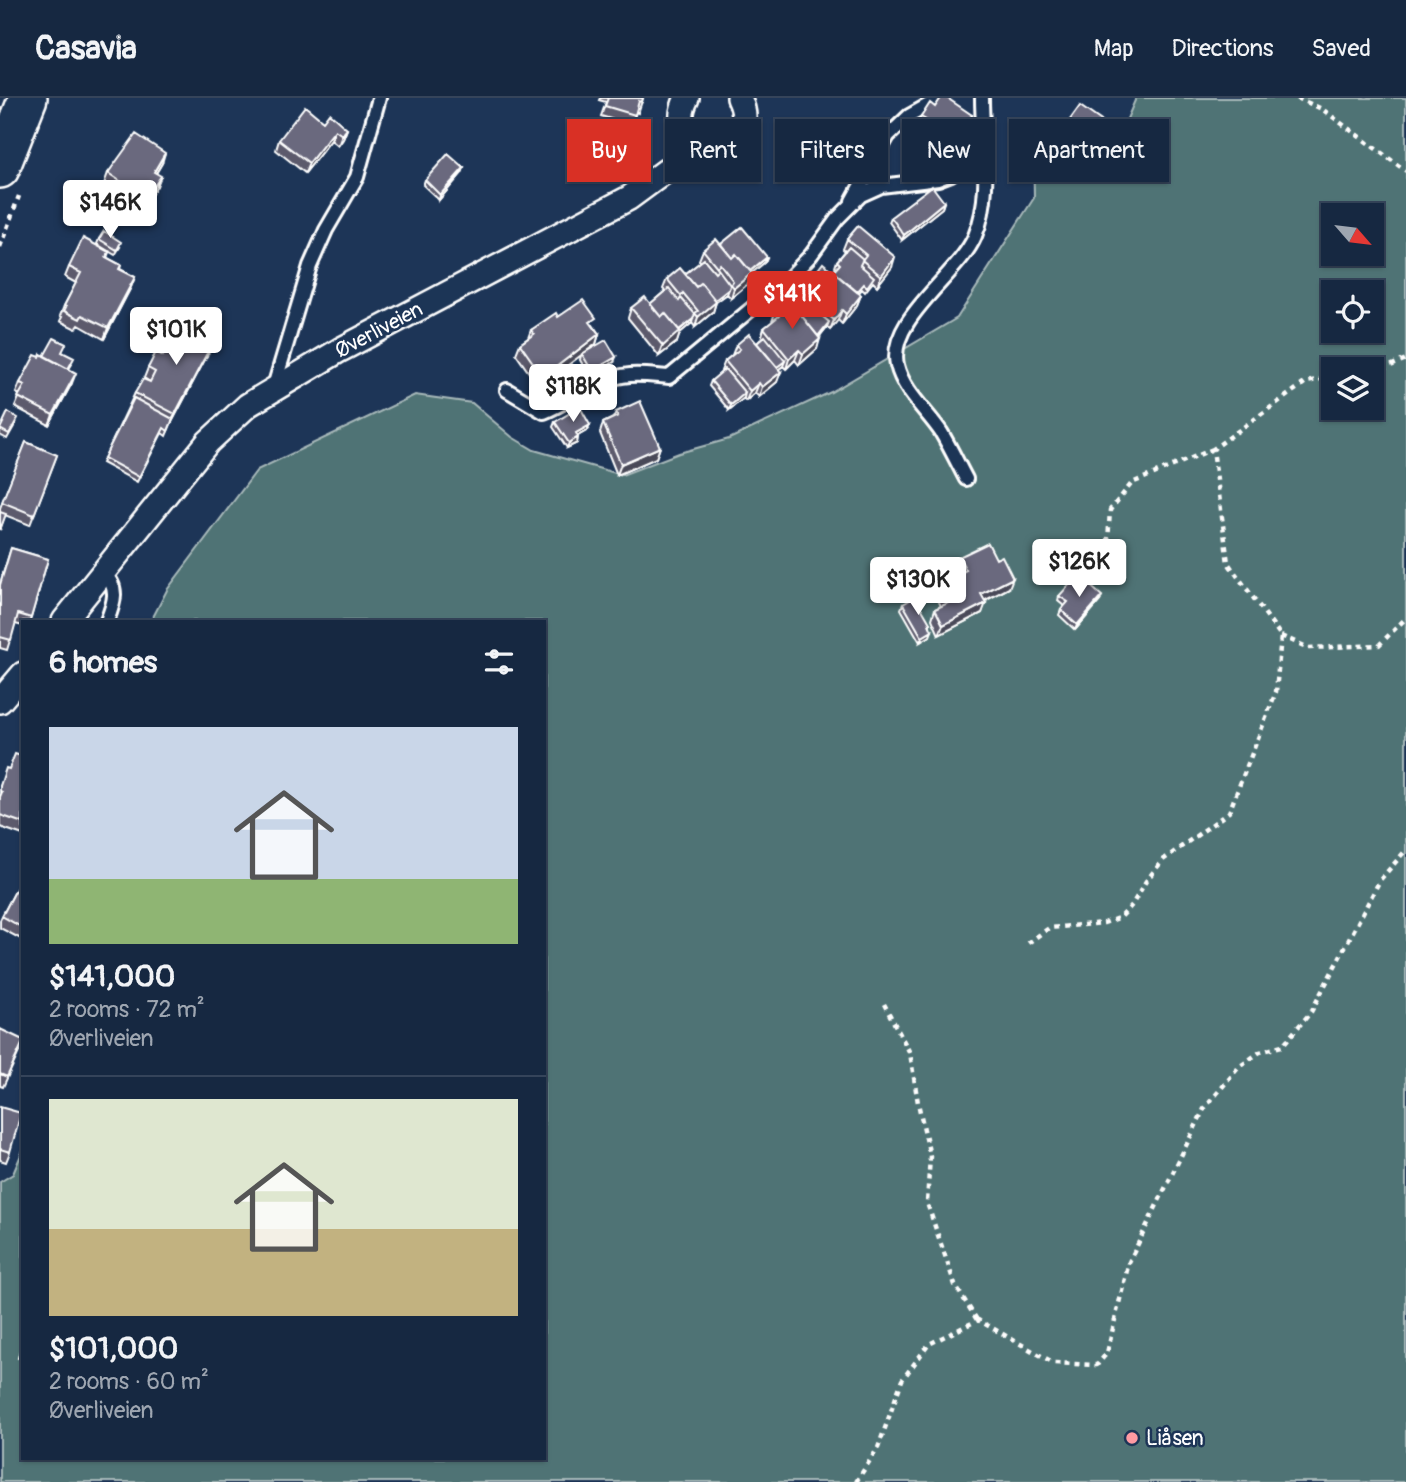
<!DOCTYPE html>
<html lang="en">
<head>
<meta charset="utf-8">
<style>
  body { margin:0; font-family:Pangolin,sans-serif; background:#23344c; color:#f1f3f6; height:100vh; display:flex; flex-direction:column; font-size:26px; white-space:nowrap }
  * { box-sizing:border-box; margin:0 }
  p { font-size:23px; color:#9ea6b1 }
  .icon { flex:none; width:38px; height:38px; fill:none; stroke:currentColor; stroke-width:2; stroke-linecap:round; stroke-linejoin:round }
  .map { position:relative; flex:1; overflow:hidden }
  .sheet { position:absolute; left:21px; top:522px; width:525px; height:840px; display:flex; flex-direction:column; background:#162841; border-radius:0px; box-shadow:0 2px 5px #0004,0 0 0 2px #35445a }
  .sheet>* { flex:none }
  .guide { position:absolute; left:567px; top:21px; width:665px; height:63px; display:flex; gap:14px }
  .needle { width:46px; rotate:118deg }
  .buttons { position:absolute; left:1321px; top:105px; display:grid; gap:14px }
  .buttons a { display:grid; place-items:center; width:63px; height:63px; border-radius:0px; background:#162841; box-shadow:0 2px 5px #0004,0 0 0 2px #35445a; font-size:35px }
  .price { position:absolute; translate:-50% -60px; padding:0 16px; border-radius:7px; background:#fff; color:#222; font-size:23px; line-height:46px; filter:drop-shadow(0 2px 4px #0008) }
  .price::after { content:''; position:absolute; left:50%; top:42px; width:21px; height:16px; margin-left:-10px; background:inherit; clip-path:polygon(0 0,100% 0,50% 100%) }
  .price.current { background:#d93025; color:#fff }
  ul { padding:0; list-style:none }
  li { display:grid; align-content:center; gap:14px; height:371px; padding:0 28px }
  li+li { border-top:2px solid #35445a }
  li span { display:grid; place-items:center; height:217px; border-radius:0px; color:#555 }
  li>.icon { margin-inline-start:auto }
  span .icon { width:126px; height:126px; fill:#fffc; stroke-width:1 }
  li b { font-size:30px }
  h2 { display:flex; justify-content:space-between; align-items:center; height:84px; padding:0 28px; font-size:30px }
  .pill { padding:0 24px; border-radius:0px; background:#162841; box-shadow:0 2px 5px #0004,0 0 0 2px #35445a; font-size:24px; line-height:63px }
  .pill.current { background:#d93025; color:#fff }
  header { display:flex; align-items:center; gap:42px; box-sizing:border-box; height:98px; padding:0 35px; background:#162841; border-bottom:2px solid #35445a }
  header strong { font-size:33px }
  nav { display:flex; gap:38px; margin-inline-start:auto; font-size:24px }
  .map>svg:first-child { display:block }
  .green { fill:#507374; stroke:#a8b9ba; stroke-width:2; fill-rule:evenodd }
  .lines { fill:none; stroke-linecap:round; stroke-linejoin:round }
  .lane-casing { stroke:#fff; stroke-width:18 }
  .street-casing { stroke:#fff; stroke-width:28 }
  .primary-casing { stroke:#fff; stroke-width:42 }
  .path { stroke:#fff; stroke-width:4.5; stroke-dasharray:5 5; stroke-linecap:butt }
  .lane { stroke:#1d3557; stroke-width:12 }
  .street { stroke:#1d3557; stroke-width:23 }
  .primary { stroke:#1d3557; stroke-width:37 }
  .wall { fill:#5b5a6c; stroke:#fff; stroke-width:2 }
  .shaded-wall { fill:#4a4a58; stroke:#fff; stroke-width:2 }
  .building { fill:#6a697e; stroke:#fff; stroke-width:2 }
  .poi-dot { fill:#ff9aa2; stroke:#1d3557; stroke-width:2.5 }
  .labels { text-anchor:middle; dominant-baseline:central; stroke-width:5; stroke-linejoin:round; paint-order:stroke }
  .street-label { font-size:21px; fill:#fff; stroke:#1d3557 }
  .poi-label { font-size:21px; fill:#fff; stroke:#1d3557; text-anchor:start }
</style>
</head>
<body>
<header>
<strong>Casavia</strong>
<nav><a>Map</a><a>Directions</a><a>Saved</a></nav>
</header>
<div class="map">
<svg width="1406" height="1384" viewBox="0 0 1406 1384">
  <rect width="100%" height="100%" fill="#1d3557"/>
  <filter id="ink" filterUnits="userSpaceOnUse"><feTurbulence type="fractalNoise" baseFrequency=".0143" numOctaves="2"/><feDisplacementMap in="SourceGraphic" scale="14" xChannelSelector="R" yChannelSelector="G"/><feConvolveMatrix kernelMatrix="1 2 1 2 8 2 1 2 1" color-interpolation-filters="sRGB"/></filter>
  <g filter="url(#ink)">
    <path class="green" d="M1136,0H1406V1384H0V1084L13,1076L23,1052V1360H544V523H151L167,492L257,372L415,297L472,305L512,339L534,352L622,377L679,355L729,341L831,294L957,220L1034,100L1033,40L1072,62L1111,58ZM1334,117H1372V156H1334ZM1334,194H1372V233H1334ZM1334,271H1372V310H1334Z"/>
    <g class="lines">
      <g class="lane-casing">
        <path id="lane" d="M852,103L888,38L909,18L941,0
          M273,292L310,168L326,132L357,79L379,0
          M507,292L544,314C573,302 599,279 630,277C643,276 656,278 669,279L790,179L811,157L837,121L861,97L881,88L938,81L951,76L969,59L983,39
          M966,381C958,366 950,349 941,334C927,313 903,293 897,267C887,221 959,177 975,138C993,95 982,45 982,0
          M103,475C120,489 114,505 107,523"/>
      </g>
      <g class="street-casing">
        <path id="street" d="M687,0C657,58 768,61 739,0
          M64,523L208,344L248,307L340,252L629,100L678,64L698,42
          M0,603L23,576"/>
      </g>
      <g class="primary-casing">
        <path id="primary" d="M0,71L28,0"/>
      </g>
      <path class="path" d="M1297,0L1322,11L1406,73
        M0,149L19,98
        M1372,273L1386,270L1406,261
        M1108,444L1110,412L1132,385L1213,351
        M1281,538L1309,550L1379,547L1406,520
        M1028,845L1049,830L1104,825L1121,819L1132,807L1146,783L1163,762L1229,714L1276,594L1281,538L1228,465L1213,351L1306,284L1334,279
        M884,906L910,955L918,1005L930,1058L927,1105L955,1187L977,1222
        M856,1384L878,1350L902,1282L929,1246L978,1222L1054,1265L1097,1267L1107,1255L1129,1164L1204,1011L1239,969L1260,954L1282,948L1311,914L1380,782L1406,752"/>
      <use href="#lane" class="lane"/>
      <use href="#street" class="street"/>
      <use href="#primary" class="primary"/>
    </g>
    <path class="wall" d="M600,0H643L638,15L636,14L631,27L601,18L606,4L599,2Z
      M935,9L972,17L965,37L941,73L911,53L916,40L914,39L921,19Z
      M323,23L347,31L343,41L338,48L331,42L305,75L276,52L279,42Z
      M1107,27L1103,38L1085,63L1058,44L1062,33Z
      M162,65L156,75L157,88L149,100L143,96L136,107L134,105L123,122L111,114L115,104L120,96L104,86L108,75Z
      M464,70L462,75L439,102L423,87L425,82Z
      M944,104L942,110L902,142L889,124L891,119Z
      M99,141L120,149L115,157L97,146Z
      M847,141L892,169L877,188L873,184L865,194L862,191L859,195L861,197L857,207L842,226L838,222L830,232L827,229L819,239L817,251L799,267L795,262L786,271L783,268L779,271L777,284L759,299L755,295L746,303L743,300L729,312L709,288L711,283L722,274L721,273L725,263L732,257L736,247L757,245L761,241L764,230L772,224L775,214L797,212L801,208L800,207L804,197L810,190L808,189L812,179L833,174L836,170L835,169L837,163L845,153L843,151Z
      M721,146L767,159L765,164L752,175L749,185L731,200L727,196L716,204L713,214L695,229L692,225L680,235L677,244L659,258L628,220L631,210L650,206L665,193L663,191L667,181L685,176L701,164L699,162L703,152Z
      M109,154L107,160L121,167L120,171L135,179L131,189L104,241L79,227L76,231L60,223L62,219L60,218L64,208L76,185L65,179L69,169Z
      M558,219L593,227L599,236L596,246L585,254L614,264L590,279L580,262L581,257L539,289L516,256L520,246L528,240L531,232Z
      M161,245L211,250L171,326L166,338L162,335L137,384L102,365L135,295L150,284L144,280L148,270L158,255Z
      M63,255L72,266L69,271L72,285L49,327L15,309L20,297L16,295L20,285L44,258Z
      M616,314L660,349L656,360L617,377L600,335L603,325L613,320Z
      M555,324L588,332L578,338L577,345L567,350L553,329Z
      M16,325L7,341L0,337V329Z
      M26,344L57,357L30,427L5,417L0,432V410Z
      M11,450L48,461L30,523H23V528L15,526L7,552L0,550V485Z
      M959,459L1009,490L985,503L982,515L939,537L932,521L935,511L941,508L935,496L939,486L959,476L956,469Z
      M1059,498L1100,503L1075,532L1059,517L1061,512L1064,508L1058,503Z
      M903,506L930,525V538L920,544L901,511Z
      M23,653V737L0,729V688L21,658Z
      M23,778V842L0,830V822L2,818Z
      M0,931L20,952L3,989L0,988Z
      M0,1009L10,1054L6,1064L0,1062Z
      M23,1240V1261L18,1260Z"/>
    <path class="shaded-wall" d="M972,17L965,37L941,73L948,54Z
      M1107,27L1103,38L1085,63L1088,53Z
      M347,31L343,41L338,48L342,37Z
      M335,32L331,42L305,75L309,65Z
      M165,55L162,65L151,84L154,74Z
      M464,70L462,75L439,102L440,97Z
      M161,78L157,88L149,100L153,90Z
      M147,86L143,96L136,107L140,96Z
      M138,95L134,105L123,122L127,111Z
      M944,104L942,110L902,142L904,137Z
      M767,159L765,164L745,181L747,176Z
      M895,159L892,169L877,188L881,178Z
      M752,175L749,185L731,200L734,190Z
      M135,179L131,189L104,241L108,230Z
      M729,191L727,196L716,204L713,214L695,229L698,219L711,205Z
      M861,197L857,207L842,226L846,216Z
      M842,212L838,222L830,232L834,222Z
      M693,221L692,225L680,235L677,244L659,258L663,248L676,235Z
      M829,224L827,229L813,247L815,241Z
      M599,236L596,246L539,289L543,279Z
      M215,240L211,250L171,326L175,316Z
      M820,241L817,251L799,267L803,256Z
      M799,252L795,262L786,271L789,261Z
      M616,259L614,264L590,279L592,273Z
      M785,263L783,268L771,277L773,272Z
      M781,274L777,284L759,299L762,289Z
      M76,275L72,285L49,327L53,317Z
      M759,285L755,295L746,303L750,293Z
      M745,295L744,300L729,312L731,307Z
      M590,327L588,332L574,340L576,335Z
      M578,339L577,345L567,350L569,345Z
      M660,349L656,360L617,377L621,366Z
      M1013,480L1009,490L978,506L981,496Z
      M1102,498L1100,503L1075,532L1077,527Z
      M986,505L982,515L939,537L943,527Z
      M932,533L930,538L920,544L922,539Z"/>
    <path class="building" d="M608,0H643L642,4L639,3L635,17L605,8Z
      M941,0H947L972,17L948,54L918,34L926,22L921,19L930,5L935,9Z
      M305,8L323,23L329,15L347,31L342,37L335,32L309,65L279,42Z
      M1080,8L1107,27L1088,53L1062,33Z
      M136,36L165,55L154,74L161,78L153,90L147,86L140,96L138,95L127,111L115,104L126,87L108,75Z
      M448,56L464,70L440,97L425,82Z
      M932,88L944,104L904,137L891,119Z
      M858,128L895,159L881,178L862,162L866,157L847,141Z
      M742,129L767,159L750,173L736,156L732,160L721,146Z
      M104,133L121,144L117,152L99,141Z
      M83,140L109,154L106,159L121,167L119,171L135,179L108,230L82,217L80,221L64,213L66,209L64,208L81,175L69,169Z
      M716,141L732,160L736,156L752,175L734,190L731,186L733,183L720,166L717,169L703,152Z
      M849,149L863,161L860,167L874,179L867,189L864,186L857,194L833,174L840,166L837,163Z
      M704,161L715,174L718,171L730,187L729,191L715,202L701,185L696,189L685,176Z
      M823,165L861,197L846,216L842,212L834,222L804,197L816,182L812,179Z
      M680,170L696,189L701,185L716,204L698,219L695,215L698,213L683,195L681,198L667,181Z
      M669,190L679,203L681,200L695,216L693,221L679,232L665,215L661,219L650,206Z
      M645,199L661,219L665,215L680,233L663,248L631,210Z
      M583,202L596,220L590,224L599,236L543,279L520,246L534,236L531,232L556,215L558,219Z
      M789,202L820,241L803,256L799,252L789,261L764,230L779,218L775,214Z
      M805,204L829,224L818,238L797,212Z
      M182,222L215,240L175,316L135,295L143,281L150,284L155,274L148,270L156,254L163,258L168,249L161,245L169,230L176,234Z
      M749,236L781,274L762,289L759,285L750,293L725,263L740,251L736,247Z
      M765,238L785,263L777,269L757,245Z
      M54,240L66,246L62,254L74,260L68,271L44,258Z
      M606,242L616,259L592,273L582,256Z
      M41,256L76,275L53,317L18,299L25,287L20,285L35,257L40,259Z
      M725,271L745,295L731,307L711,283Z
      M134,300L173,321L168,333L164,330L139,379L104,360Z
      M640,303L660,349L621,366L603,325L618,318L616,314Z
      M580,309L590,327L576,335L578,339L569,345L555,324Z
      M8,314L18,320L9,336L0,331Z
      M26,344L57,357L34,417L2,404Z
      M0,414L6,416L0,432Z
      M988,445L996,461L1002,458L1013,480L981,496L986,505L943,527L935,511L948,505L939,486L966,472L959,459Z
      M11,450L48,461L31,520L18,516L11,542L0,539V487Z
      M1078,477L1102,498L1077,527L1061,512L1068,504L1059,498Z
      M915,499L930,525L929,526L932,533L922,539L903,506Z
      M23,654V725L0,717V699L2,694L0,693V688L6,670L9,671L15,656L21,658Z
      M23,778V830L2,818Z
      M0,931L23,942V944L7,979L0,976Z
      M0,1009L21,1015L10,1054L0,1051Z
      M23,1243V1256L20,1255Z"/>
  </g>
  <circle class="poi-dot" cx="1132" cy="1340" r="7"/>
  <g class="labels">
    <g class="street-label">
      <text transform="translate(379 232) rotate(-28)">Øverliveien</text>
    </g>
    <g class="poi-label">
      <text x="1146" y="1340">Liåsen</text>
    </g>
  </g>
</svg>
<div class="buttons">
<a><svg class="needle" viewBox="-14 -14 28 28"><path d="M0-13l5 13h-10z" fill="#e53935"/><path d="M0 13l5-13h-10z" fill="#9ea6b1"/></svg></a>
<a><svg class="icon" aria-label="locate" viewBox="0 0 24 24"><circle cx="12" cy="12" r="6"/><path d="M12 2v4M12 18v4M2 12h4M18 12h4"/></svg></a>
<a><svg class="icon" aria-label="layers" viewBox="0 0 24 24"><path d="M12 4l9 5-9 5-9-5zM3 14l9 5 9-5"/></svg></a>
</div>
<b class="price" style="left:110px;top:142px">$146K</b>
<b class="price current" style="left:792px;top:233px">$141K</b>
<b class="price" style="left:176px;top:269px">$101K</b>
<b class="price" style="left:573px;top:326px">$118K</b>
<b class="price" style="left:1079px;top:501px">$126K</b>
<b class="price" style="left:918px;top:519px">$130K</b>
<div class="guide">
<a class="pill current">Buy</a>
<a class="pill">Rent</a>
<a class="pill">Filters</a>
<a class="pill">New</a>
<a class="pill">Apartment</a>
</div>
<section class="sheet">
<h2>6 homes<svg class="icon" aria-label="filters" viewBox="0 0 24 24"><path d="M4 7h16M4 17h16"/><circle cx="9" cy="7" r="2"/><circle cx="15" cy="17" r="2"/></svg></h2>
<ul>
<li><span style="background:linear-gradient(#c9d6e8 70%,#8fb573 0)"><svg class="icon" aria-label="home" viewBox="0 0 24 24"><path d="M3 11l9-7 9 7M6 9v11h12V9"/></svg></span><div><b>$141,000</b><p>2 rooms · 72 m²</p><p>Øverliveien</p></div></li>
<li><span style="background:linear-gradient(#dfe7d0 60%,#c2b280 0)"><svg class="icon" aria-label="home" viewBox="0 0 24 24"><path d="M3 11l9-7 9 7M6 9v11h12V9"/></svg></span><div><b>$101,000</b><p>2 rooms · 60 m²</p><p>Øverliveien</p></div></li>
</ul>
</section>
</div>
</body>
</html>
